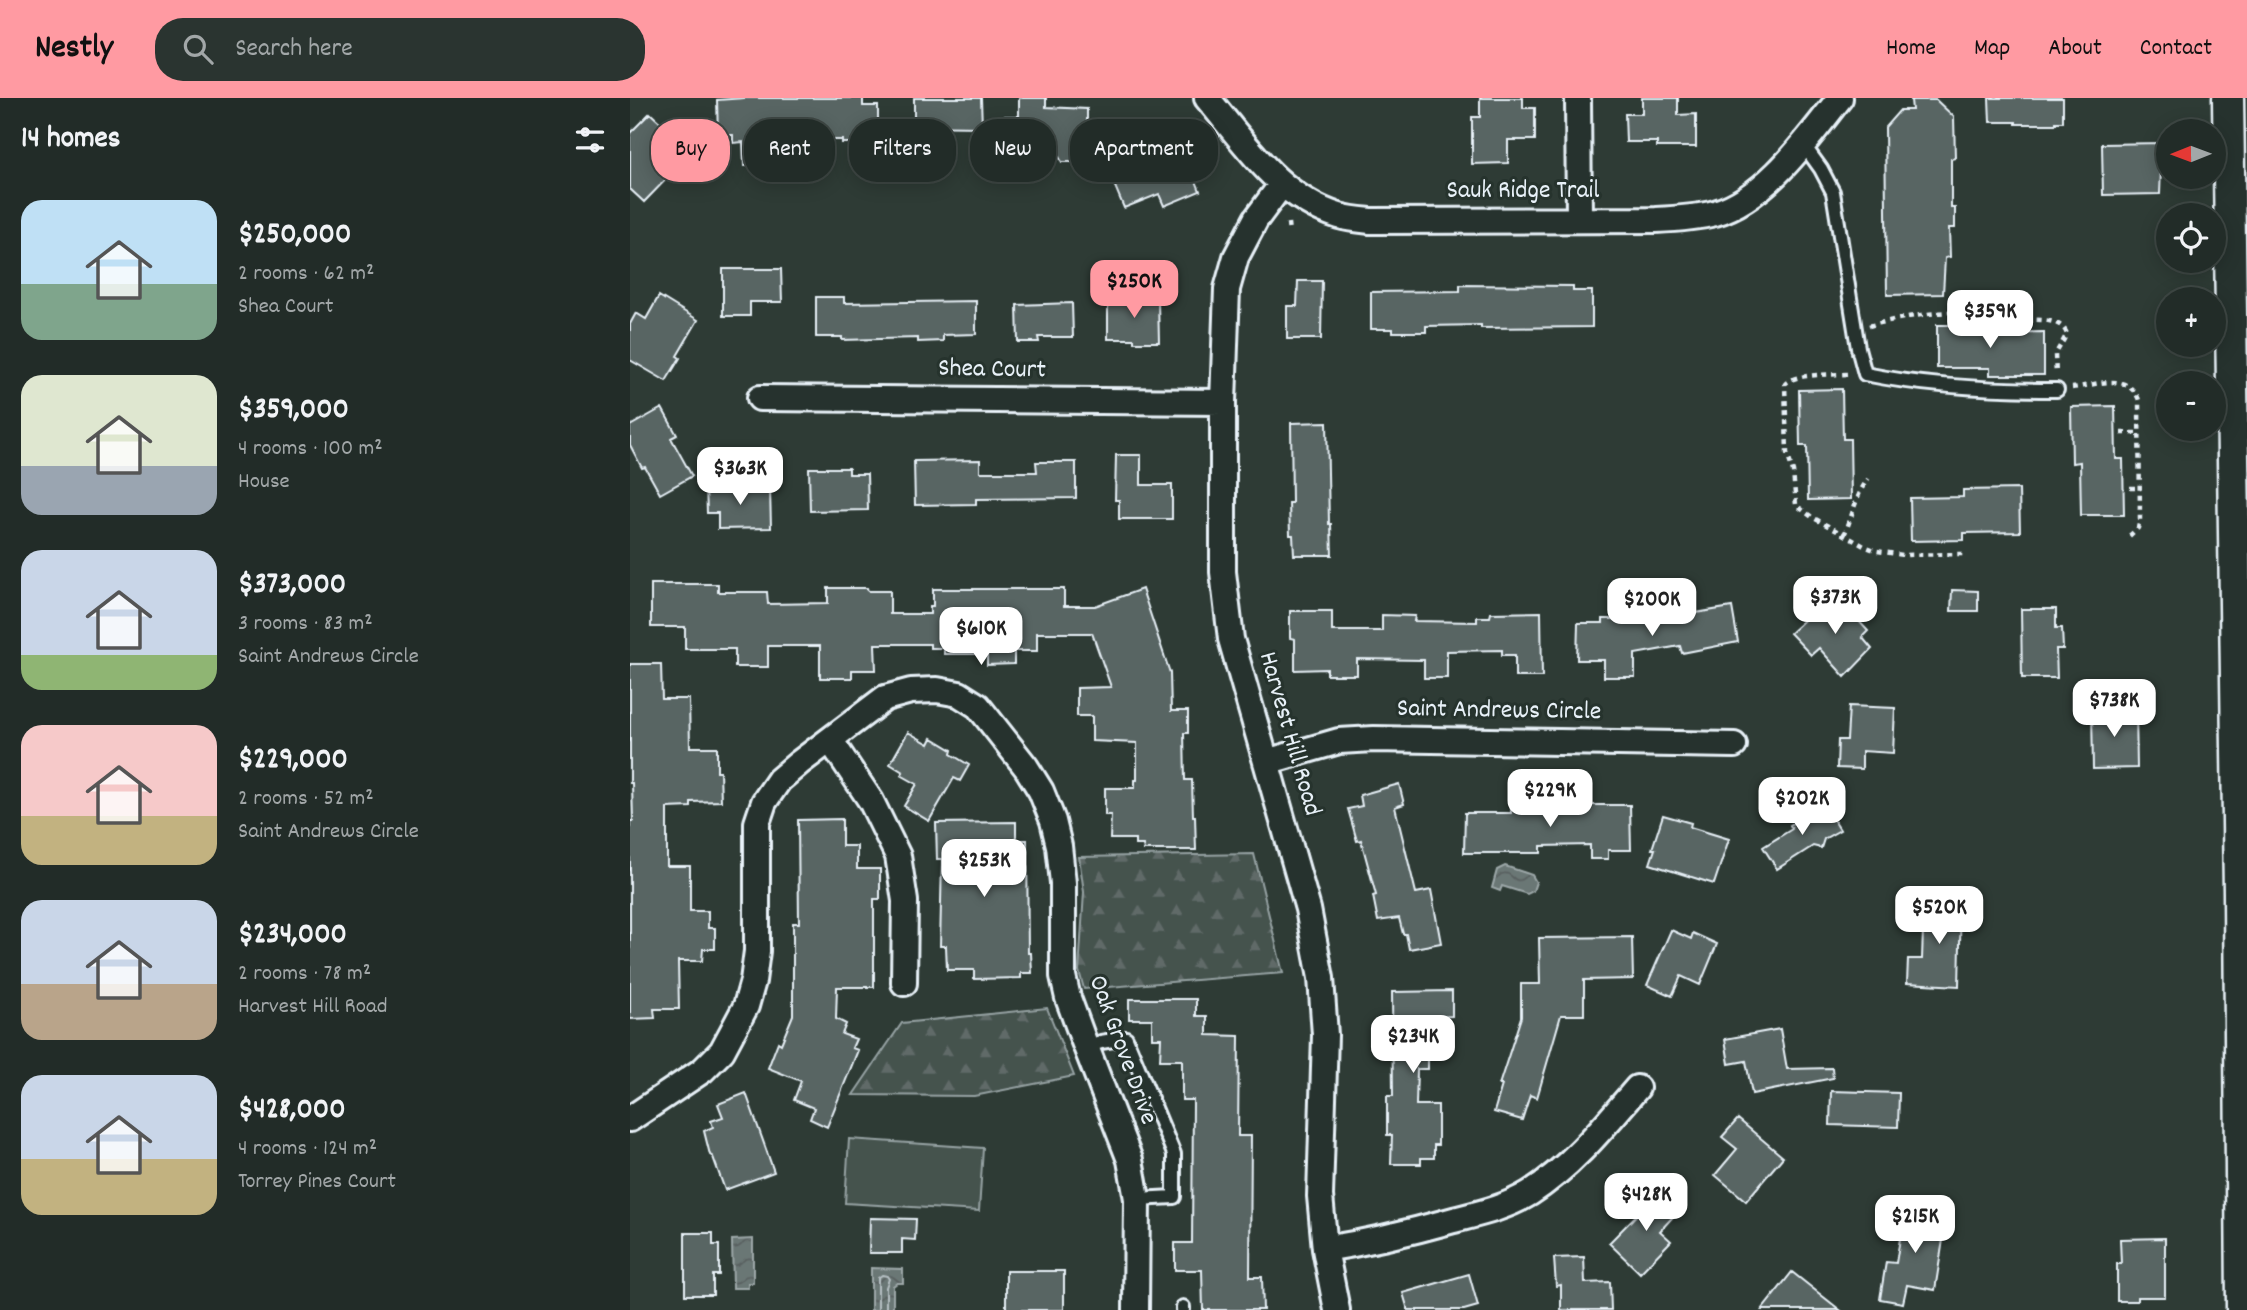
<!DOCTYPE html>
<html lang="en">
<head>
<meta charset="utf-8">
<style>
  body { margin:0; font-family:Dekko,sans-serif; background:#2a3430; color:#f1f3f6; height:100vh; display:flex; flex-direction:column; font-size:26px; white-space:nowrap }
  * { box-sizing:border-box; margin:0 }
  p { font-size:23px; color:#a2a7a8 }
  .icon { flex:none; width:38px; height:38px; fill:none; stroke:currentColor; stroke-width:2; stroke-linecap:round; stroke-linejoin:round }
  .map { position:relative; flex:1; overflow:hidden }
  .drawer { display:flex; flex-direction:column; background:#222c28; width:630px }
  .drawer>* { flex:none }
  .top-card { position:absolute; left:21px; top:21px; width:665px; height:63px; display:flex; gap:14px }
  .needle { width:46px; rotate:269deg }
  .buttons { position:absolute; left:1526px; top:21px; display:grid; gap:14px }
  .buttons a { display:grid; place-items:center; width:70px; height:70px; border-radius:50%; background:#222c28; box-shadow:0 4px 18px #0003,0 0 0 2px #3f4845; font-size:35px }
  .price { position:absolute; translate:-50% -60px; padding:0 16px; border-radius:14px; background:#fff; color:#222; font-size:23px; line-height:46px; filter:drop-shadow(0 2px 4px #0008) }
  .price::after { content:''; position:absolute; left:50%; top:42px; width:21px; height:16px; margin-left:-10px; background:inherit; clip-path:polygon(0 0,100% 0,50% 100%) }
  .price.active { background:#ff9aa2; color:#111 }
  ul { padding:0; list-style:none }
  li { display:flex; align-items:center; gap:21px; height:175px; padding:0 21px }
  li span { display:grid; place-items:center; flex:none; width:196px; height:140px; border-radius:21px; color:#555 }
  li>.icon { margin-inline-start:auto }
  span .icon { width:84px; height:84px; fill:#fffc; stroke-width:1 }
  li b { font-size:30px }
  h2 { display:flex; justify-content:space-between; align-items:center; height:84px; padding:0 21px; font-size:30px }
  .chip { padding:0 24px; border-radius:28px; background:#222c28; box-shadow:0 4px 18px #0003,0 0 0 2px #3f4845; font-size:24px; line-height:63px }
  .chip.active { background:#ff9aa2; color:#111 }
  header { display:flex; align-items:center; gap:42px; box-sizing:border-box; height:98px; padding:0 35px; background:#ff9aa2; color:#111 }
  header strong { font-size:33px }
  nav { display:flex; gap:38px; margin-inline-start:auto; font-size:24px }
  .search { width:490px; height:63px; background:#2a3430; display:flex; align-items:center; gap:18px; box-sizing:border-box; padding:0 24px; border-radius:28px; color:#a2a7a8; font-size:26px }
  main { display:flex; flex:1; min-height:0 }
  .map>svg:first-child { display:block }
  .forest { fill:url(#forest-firs); stroke:#96a2a3; stroke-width:2 }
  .garden { fill:#45524e; stroke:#96a2a3; stroke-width:2 }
  .water { fill:url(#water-waves); stroke:#9da8a9; stroke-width:2 }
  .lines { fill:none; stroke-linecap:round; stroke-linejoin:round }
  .shore { stroke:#b6c0c4; stroke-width:2 }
  .building { fill:#596563; stroke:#e8f1f8; stroke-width:2 }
  .service-casing { stroke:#e8f1f8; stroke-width:18 }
  .minor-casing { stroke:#e8f1f8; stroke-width:30 }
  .tertiary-casing { stroke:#e8f1f8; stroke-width:35 }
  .path { stroke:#e8f1f8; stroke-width:4.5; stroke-dasharray:5 5; stroke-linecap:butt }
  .service { stroke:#26332d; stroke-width:12 }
  .minor { stroke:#26332d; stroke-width:24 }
  .tertiary { stroke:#26332d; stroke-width:30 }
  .labels { text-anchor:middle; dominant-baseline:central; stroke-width:6; stroke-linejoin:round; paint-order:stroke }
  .street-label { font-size:26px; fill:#e8f1f8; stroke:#26332d }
</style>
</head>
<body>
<header>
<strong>Nestly</strong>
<div class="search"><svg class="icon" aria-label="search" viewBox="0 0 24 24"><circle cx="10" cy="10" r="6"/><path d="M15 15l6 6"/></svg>Search here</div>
<nav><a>Home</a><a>Map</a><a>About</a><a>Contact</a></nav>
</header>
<main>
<section class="drawer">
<h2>14 homes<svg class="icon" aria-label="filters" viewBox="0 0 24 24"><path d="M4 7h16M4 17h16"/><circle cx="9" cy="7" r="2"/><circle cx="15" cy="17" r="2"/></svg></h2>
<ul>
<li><span style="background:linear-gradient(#bfe0f5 60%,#7fa58c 0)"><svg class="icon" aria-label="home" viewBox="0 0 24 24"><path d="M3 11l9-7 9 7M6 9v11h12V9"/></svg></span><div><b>$250,000</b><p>2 rooms · 62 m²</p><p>Shea Court</p></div></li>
<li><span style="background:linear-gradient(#dfe7d0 65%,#9aa5b1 0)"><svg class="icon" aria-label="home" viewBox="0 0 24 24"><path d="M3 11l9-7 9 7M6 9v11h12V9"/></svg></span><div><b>$359,000</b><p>4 rooms · 100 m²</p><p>House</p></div></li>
<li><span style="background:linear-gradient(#c9d6e8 75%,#8fb573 0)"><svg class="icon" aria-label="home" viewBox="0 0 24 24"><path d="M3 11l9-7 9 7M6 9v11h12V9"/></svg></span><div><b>$373,000</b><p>3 rooms · 83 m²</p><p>Saint Andrews Circle</p></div></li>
<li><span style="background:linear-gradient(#f6c9c9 65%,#c2b280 0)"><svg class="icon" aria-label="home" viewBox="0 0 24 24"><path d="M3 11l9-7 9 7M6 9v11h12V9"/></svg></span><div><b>$229,000</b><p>2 rooms · 52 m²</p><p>Saint Andrews Circle</p></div></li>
<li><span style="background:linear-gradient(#c9d6e8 60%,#b9a48a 0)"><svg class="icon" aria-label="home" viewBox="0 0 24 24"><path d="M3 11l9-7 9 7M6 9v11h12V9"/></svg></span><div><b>$234,000</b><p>2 rooms · 78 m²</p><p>Harvest Hill Road</p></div></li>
<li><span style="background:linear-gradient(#c9d6e8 60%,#c2b280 0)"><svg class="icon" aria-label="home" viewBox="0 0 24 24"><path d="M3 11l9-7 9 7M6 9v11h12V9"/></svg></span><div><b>$428,000</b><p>4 rooms · 124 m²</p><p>Torrey Pines Court</p></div></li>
</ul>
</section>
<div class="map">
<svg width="1617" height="1212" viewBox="0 0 1617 1212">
  <defs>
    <pattern id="forest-firs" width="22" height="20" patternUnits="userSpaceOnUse" patternTransform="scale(1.75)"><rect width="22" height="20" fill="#45524e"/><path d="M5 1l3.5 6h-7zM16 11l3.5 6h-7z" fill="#606b68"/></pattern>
    <pattern id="water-waves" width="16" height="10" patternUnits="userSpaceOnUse" patternTransform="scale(1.75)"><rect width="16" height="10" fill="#6b7775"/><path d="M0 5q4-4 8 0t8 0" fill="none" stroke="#586060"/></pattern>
  </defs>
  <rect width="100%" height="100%" fill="#2e3b35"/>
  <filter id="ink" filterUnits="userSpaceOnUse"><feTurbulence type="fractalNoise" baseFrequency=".0143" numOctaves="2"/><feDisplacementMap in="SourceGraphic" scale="14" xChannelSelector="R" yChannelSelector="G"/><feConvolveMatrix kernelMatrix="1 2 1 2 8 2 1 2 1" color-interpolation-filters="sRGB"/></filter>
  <g filter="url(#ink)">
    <path class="forest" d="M624,756L653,875L454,891L449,873L454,794L449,759Z
      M417,910L444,978L344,998L223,997L272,925Z"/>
    <path class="garden" d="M219,1041L353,1050L349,1113L215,1105Z"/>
    <path class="water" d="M875,768L902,777L906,784L903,793L897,796L872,788L870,793L862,790L867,772Z
      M123,1141V1185H118V1190H103L102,1142Z
      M241,1170L273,1171V1185H267L263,1188V1212H241Z"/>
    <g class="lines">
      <path class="shore" d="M248,1212V1180L252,1177L257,1178L259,1181L256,1189V1212"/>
    </g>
    <path class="building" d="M115,0H233V8H248V45H212V42H187V23L141,25L142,53H138V67L114,68L113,44L103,45V37H88L87,2Z
      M284,0H351L352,29L284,28Z
      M389,0H416V9L457,11V59H448L444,64H432L429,59H398L393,63H383L376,56L375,18H389Z
      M850,0H893V10H905V42H878V65L842,66V19H850Z
      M1012,0H1048V17L1066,16V49H1027V44H996L995,16H1012Z
      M1359,0H1433V24H1426V26H1386V24H1360Z
      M1281,2H1306L1324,19L1325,60L1321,61V110H1325V130H1319L1320,159L1315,160L1313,196L1257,197L1255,29L1270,12H1282Z
      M20,15L49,42L33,59L46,71L14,104L0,91V35Z
      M518,29L527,50L537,46L540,54L545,52L551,66L558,63L570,93L534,108L529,96L494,110L469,50Z
      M1532,45L1530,96L1473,97L1472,46Z
      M93,171H151L152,204H120V218H93Z
      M668,183H692L691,241H657V208H667Z
      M830,187L943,188V193H962V229L851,230V227L796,228V234H763V231H741V194L830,193Z
      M29,198L68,222L47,258L50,260L36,283L0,262V226L6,215L16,221Z
      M186,199H214V205L346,203V236L313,237V243L288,244V240L212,242V239H186Z
      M478,202H528L529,244H504V241H478Z
      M442,205L443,239H408L409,244H388L387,207Z
      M1307,227H1360L1361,235L1414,234V277H1360V270H1307Z
      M1212,291L1213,341H1220L1221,401L1178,402L1177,348H1170L1169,292Z
      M1485,308L1486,361H1493L1494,417H1451L1450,364L1442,365L1441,309Z
      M32,310L47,337L41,340L62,378L30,396L15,369L12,370L0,347V328Z
      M697,324L699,426H701L702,457H664L663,437H660L659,405H662L661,325Z
      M486,357H511V387H542V421H489V402H485Z
      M350,362V374H407L406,364H446V400L346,401V406L285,407L284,363Z
      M179,370H219V376H237L238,412L180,413Z
      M76,388H113V391H140L141,430L88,431V415H77Z
      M1389,391L1390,434L1334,435V442L1281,443L1280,400L1333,399V392Z
      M21,486H88V494H137L138,506L198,505V490H237L238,493H260V516H300V508H303V491H434V508H465L512,491L540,575L541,613H558V635H554L555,682H562L563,718H565L566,752H514L513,747H505V741H480L481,717H475V690H505V682H507V645L462,643V618H447V590L481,589L462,535H407V553H384V566L357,567V556H314V550H300V546H245L246,572H222V580H190V548H138V569H105V551H55V529H21Z
      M1322,492L1348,493V513H1321Z
      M1211,497L1229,517L1226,520L1238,533L1232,539L1242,551L1215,579L1189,550L1181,557L1160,535L1183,514L1187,519Z
      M1102,509L1108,544L1052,555L1050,548L1005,556V579H974V562H947L948,525H973V521H1005V525Z
      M1391,511H1426V530H1432L1433,551H1426L1427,580H1392Z
      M660,513H702V533H752V517L785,518L784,523L847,524V519H860L861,515L911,514L912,579H885V557H872V552L817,553V580H794V562L727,561V577H697V571L665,572V541L660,540Z
      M0,566H31L32,601H59L60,649H87V673H90L91,703L61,704V709L37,710V768H60V813H78V830H85V851H73L72,863H48L49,911H24L25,920L0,921V723H3L2,685H0Z
      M1219,608L1265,610L1263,655L1232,653V671L1207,670L1208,642H1217Z
      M1506,611L1507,670L1463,671L1462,612Z
      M278,634L299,646L302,640L322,652L321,656L339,667L330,683L324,680L299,723L274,708L287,686L271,677L273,674L260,666Z
      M769,686L774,706L765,709L786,795L801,792L811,845L779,851L776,836H773L769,820L748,823L743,798L746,797L731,742L727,743L718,711L732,708L730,697Z
      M1194,706L1210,732L1194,741L1191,750L1183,748L1147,771L1133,749L1162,731L1160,727Z
      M881,707H1000L1001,752H978V761H960V747L911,748V755H834L835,715H881Z
      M1033,717L1061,725L1060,729L1099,741L1084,786L1020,766L1025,751H1022Z
      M212,721V748H227V771H250V801H244V889H207L206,921L216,926L212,936L226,941L222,950L228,952L197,1029L180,1021L184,1010L164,1002L171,983L138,970L148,944L151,946L163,917V825H169L168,722Z
      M386,724V742H397L398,855H401L402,875H391V880L344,881V872H317L316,848H310L312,761H307L306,725Z
      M1294,803L1331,804L1329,888L1277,885L1278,861H1292Z
      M1041,832L1061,841L1063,835L1087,846L1070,887L1051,878L1042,898L1017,887Z
      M1002,839L1003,881L954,882V917H931L907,1000L900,997L892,1022L864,1014L872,987H869L891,919V886H910L909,840Z
      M822,893V918L802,919V947H798V971H787L786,1007H808V1047H804V1060H791V1066H761L762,1037H757V998H763L762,894Z
      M499,901H566V918H577V937L609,938L608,1038H621L620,1179H632L633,1212H573L572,1172H545V1145H562L563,1002H552V962H530L531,940H522V921H499Z
      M1150,931L1157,971L1202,970L1203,980L1122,996L1116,963L1099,966L1095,941Z
      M1201,993L1269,995L1268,1029L1200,1027Z
      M116,995L144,1074L95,1092L83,1059L80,1057L74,1033L83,1029L81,1023L93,1019L88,1006Z
      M1108,1021L1153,1059L1116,1103L1085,1077L1107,1051L1092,1039Z
      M1031,1092L1050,1111L1030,1133L1041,1143L1010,1175L979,1145Z
      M1285,1108L1308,1112L1307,1122L1316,1123L1305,1192L1277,1187L1273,1205L1250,1201L1256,1164L1266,1165L1274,1116L1283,1118Z
      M240,1120L286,1121L285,1142L272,1141V1155H239Z
      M55,1135H83V1147H89V1177H83V1197H55Z
      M1535,1140V1199H1507V1203H1487V1166H1491L1490,1141Z
      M954,1159L955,1185L980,1184L981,1212H931V1187L926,1188L924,1160Z
      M376,1173H434V1212H376Z
      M1162,1174L1210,1212H1132Z
      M839,1176L848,1208L834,1212H778L773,1195Z"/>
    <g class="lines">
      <g class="service-casing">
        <path id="service" d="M1173,46L1191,71L1203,94L1228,250L1235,276C1298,289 1362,292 1427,292
          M456,949L471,944L496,940L544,1056V1099L507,1101
          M553,1212V1209"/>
      </g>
      <g class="minor-casing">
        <path id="minor" d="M577,0C616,46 648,99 709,118C719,121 731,122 741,123L1026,122C1046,121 1065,120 1085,115C1137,100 1178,40 1210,0
          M948,0L949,122
          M652,86L626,121L606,159L597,191L593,304V474L601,541L678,811L691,880L695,937L690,1098L695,1151L707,1212
          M130,300L593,304
          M201,643L241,703L268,758L275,803L274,885
          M636,664L709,643L744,641L1104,647
          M0,1021L73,972L92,953L116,908L123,883L127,853V725L134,704L149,682L169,665L255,600L281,593L307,592L329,596L348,608L396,669L411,693L423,723L429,748L433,785V878L438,900L453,941L500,1062L507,1101L506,1212
          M695,1151C739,1144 777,1135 820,1123C847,1116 876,1110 900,1095C942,1068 975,1027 1007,990"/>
      </g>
      <g class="tertiary-casing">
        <path id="tertiary" d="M1598,0L1609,795L1612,1212"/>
      </g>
      <path class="path" d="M658,125L659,135
        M1239,228C1278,217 1322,211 1363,214C1372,215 1379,221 1389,221C1405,223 1430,218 1437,236L1425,257L1426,277
        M1217,276C1201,277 1165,275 1155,286L1157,355L1163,374L1166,407L1182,419L1234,448L1247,453L1273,457L1333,456
        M1442,290C1464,288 1497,272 1509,302L1510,422L1508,430L1497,440
        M1491,335H1510
        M1500,390H1511
        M1214,437C1223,418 1225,398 1238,381"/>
      <use href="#service" class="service"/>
      <use href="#minor" class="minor"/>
      <use href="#tertiary" class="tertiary"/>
    </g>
  </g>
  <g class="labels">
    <g class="street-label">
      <text x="893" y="93">Sauk Ridge Trail</text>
      <text transform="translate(362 272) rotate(1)">Shea Court</text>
      <text transform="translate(869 613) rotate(1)">Saint Andrews Circle</text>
      <text transform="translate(659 636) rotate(74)">Harvest Hill Road</text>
      <text transform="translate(492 952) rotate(70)">Oak Grove Drive</text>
    </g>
  </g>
</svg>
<div class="buttons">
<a><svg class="needle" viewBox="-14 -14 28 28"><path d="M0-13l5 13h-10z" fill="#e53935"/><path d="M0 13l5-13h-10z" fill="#a2a7a8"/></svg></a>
<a><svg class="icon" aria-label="locate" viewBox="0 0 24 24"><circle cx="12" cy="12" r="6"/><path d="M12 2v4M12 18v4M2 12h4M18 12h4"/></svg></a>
<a>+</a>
<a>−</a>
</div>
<b class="price active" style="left:504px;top:222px">$250K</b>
<b class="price" style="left:1360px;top:252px">$359K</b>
<b class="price" style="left:110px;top:409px">$363K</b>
<b class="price" style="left:1205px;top:538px">$373K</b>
<b class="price" style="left:1022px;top:540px">$200K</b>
<b class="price" style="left:351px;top:569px">$610K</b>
<b class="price" style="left:1484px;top:641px">$738K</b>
<b class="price" style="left:920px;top:731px">$229K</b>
<b class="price" style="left:1172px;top:739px">$202K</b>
<b class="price" style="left:354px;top:801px">$253K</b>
<b class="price" style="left:1309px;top:848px">$520K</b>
<b class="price" style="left:783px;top:977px">$234K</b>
<b class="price" style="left:1016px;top:1135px">$428K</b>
<b class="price" style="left:1285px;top:1157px">$215K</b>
<div class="top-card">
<a class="chip active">Buy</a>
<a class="chip">Rent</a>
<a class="chip">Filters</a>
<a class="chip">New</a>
<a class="chip">Apartment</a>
</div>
</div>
</main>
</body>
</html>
